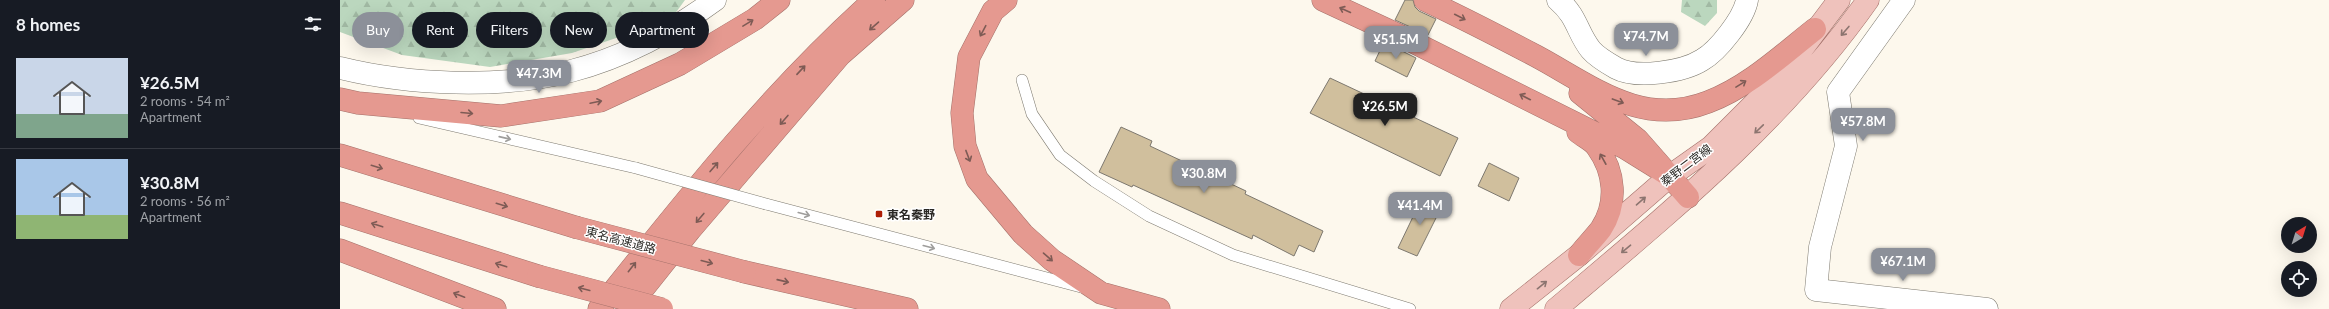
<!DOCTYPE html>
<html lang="en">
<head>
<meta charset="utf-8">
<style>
  body { margin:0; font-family:Lato,"Noto Sans JP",sans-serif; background:#242831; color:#f1f3f6; height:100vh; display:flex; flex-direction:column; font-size:15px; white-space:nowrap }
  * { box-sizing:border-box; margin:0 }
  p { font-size:13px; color:#9ea1a6 }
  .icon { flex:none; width:22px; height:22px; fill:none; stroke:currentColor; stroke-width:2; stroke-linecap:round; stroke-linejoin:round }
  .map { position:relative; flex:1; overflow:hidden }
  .panel { display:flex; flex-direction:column; background:#171b24; width:340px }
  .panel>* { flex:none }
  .guide { position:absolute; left:12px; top:12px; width:380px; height:36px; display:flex; gap:8px }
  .needle { width:26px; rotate:38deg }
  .controls { position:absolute; left:1941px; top:217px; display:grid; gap:8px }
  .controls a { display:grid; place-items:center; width:36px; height:36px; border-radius:50%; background:#171b24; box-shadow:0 4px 16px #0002; font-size:20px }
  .price { position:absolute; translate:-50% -34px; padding:0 9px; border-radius:8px; background:#8c9099; color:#fff; font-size:13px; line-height:26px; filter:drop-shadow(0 1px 2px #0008) }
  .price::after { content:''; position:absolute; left:50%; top:24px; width:12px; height:9px; margin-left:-6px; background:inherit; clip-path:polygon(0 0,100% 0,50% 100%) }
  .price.selected { background:#222; color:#fff }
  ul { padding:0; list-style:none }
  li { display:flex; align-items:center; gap:12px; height:100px; padding:0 16px }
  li+li { border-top:1px solid #363941 }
  li span { display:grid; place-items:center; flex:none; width:112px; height:80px; border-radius:0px; color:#555 }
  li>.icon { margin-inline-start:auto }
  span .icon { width:48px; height:48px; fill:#fffc; stroke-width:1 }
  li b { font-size:17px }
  h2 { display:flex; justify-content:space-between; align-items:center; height:48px; padding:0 16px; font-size:17px }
  .tag { padding:0 14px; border-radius:18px; background:#171b24; box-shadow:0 4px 16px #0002; font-size:14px; line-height:36px }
  .tag.selected { background:#8c9099; color:#fff }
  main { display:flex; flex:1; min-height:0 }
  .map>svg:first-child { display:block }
  .forest { fill:url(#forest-firs) }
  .building { fill:#d0bf9d; stroke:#7d786f }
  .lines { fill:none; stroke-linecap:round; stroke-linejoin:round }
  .lane-casing { stroke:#7e7a70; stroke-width:12 }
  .street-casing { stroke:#7e7a70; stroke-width:23 }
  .primary-casing { stroke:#a4716a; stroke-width:23 }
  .highway-casing { stroke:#a4716a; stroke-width:23 }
  .lane { stroke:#fff; stroke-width:11 }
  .street { stroke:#fff; stroke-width:22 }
  .primary { stroke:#efc2bc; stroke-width:22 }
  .highway { stroke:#e59990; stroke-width:22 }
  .lane-bridge-casing { stroke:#7e7a70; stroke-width:12; stroke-linecap:butt }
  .highway-bridge-casing { stroke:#a4716a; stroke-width:23; stroke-linecap:butt }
  .lane-bridge { stroke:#fff; stroke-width:11 }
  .highway-bridge { stroke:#e59990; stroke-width:22 }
  .oneway { stroke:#7e5b55 }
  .oneway2 { stroke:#8c7570 }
  .oneway3 { stroke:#9f9e9c }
  .poi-dot { fill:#ae1f06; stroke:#fff; stroke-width:1.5 }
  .labels { text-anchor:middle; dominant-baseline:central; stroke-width:3; stroke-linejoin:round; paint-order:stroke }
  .street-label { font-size:12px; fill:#2a2824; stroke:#fff }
  .poi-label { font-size:12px; font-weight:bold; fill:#2a2824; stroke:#fff; text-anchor:start }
</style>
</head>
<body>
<main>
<section class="panel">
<h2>8 homes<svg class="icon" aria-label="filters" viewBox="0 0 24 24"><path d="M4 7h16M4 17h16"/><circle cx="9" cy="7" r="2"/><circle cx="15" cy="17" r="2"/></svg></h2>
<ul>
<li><span style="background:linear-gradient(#c9d6e8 70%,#7fa58c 0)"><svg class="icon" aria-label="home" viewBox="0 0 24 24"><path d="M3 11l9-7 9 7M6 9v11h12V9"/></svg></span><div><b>¥26.5M</b><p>2 rooms · 54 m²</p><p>Apartment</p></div></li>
<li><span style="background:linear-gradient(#a9c7e8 70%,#8fb573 0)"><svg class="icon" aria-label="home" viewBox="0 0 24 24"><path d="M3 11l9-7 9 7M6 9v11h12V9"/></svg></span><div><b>¥30.8M</b><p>2 rooms · 56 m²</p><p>Apartment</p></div></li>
</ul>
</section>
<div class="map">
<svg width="1989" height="309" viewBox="0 0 1989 309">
  <defs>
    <pattern id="forest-firs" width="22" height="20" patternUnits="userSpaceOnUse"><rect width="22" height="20" fill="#bbd7be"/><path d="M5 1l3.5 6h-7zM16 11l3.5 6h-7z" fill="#a1b9a3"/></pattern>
  </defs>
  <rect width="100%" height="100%" fill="#fdf8ed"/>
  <path class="forest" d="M0,0H345L334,15L282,36L232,53L150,67L62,55L0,32Z
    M1342,0H1377V13L1365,26L1341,12Z"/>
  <path class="building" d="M1065,0H1073L1075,7L1079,11L1096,19L1088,35L1055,20Z
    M1044,42L1076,58L1067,77L1035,61Z
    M990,78L1118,138L1100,176L970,113Z
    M781,127L812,141L810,146L906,191L905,194L983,231L974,252L959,245L954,256L913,235L912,239L793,185L792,187L759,172Z
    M1149,163L1179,178L1169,201L1138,186Z
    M1083,196L1102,206L1077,256L1058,248Z"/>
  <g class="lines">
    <g class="lane-casing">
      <path id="lane" d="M682,80L692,114L720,155L754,181L809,216L893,255L1070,309
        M79,118L296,168
        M426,204L741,287"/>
    </g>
    <g class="street-casing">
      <path id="street" d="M1218,0C1238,17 1237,33 1251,50C1257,57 1269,64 1276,68C1296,79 1343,72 1362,60C1378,51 1404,18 1407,0
        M1564,0L1498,92L1506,146L1480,247L1476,290L1647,309
        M0,68C68,85 163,89 231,71C282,58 333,31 375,0"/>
    </g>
    <g class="primary-casing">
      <path id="primary" d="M1171,309L1239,255L1330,176L1371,147L1441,77L1499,0
        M1216,309C1328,214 1443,121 1528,0"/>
    </g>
    <g class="highway-casing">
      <path id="highway" d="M666,0L653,11L629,57L622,113L625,146L637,179L683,234L712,260L761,293L819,309
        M983,0L1067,39L1285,148L1330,176
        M1085,0C1123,18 1160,37 1196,56C1252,86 1301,128 1368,102C1408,87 1442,55 1475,29
        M1240,93L1298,140L1348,197
        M0,99L18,103L161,116L260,101L340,64L415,19L439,0
        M1238,132C1244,137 1253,141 1257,147C1275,172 1278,203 1261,229C1254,238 1246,246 1239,255
        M0,155L235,227
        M0,213L198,276
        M0,250L155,309
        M405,272L567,309
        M259,309C345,201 431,92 534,0
        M287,309L350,230L500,55L563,0"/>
    </g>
    <use href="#lane" class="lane"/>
    <use href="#street" class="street"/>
    <use href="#primary" class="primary"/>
    <use href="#highway" class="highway"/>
    <g class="lane-bridge-casing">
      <path id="lane-bridge" d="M296,168L426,204"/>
    </g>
    <g class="highway-bridge-casing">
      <path id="highway-bridge" d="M235,227L405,272
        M198,276L322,309"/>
    </g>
    <use href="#lane-bridge" class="lane-bridge"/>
    <use href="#highway-bridge" class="highway-bridge"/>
  </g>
  <defs><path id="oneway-shaft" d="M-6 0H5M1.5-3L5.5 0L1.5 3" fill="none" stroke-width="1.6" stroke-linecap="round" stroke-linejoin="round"/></defs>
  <g class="oneway">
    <use href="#oneway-shaft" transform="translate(1005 10) rotate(-156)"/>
    <use href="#oneway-shaft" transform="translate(1120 17) rotate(27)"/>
    <use href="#oneway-shaft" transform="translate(408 23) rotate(-31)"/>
    <use href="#oneway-shaft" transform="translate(534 26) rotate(139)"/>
    <use href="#oneway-shaft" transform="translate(643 31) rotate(118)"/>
    <use href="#oneway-shaft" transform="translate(461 70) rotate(-47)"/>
    <use href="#oneway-shaft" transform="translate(1401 84) rotate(-32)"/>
    <use href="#oneway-shaft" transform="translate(1185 97) rotate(-153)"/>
    <use href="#oneway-shaft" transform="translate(1278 101) rotate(20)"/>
    <use href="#oneway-shaft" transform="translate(256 102) rotate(-12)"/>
    <use href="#oneway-shaft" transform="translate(127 113) rotate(5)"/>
    <use href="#oneway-shaft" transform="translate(444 120) rotate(131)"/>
    <use href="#oneway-shaft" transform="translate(628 156) rotate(69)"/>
    <use href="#oneway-shaft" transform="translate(1263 159) rotate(-119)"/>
    <use href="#oneway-shaft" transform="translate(37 167) rotate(17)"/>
    <use href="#oneway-shaft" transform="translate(374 167) rotate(-49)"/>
    <use href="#oneway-shaft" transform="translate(162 205) rotate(17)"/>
    <use href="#oneway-shaft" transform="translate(360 218) rotate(130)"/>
    <use href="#oneway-shaft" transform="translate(37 225) rotate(-162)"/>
    <use href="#oneway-shaft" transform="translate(708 257) rotate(41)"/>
    <use href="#oneway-shaft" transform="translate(367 262) rotate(15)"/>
    <use href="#oneway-shaft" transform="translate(161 265) rotate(-162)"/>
    <use href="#oneway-shaft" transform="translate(292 267) rotate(-52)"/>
    <use href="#oneway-shaft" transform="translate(443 281) rotate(13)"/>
    <use href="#oneway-shaft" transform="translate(244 289) rotate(-165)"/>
    <use href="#oneway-shaft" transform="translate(119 295) rotate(-159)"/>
  </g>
  <g class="oneway2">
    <use href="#oneway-shaft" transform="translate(1505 31) rotate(131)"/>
    <use href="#oneway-shaft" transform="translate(1419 129) rotate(136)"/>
    <use href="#oneway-shaft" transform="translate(1301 201) rotate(-41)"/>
    <use href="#oneway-shaft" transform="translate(1286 249) rotate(140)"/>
    <use href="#oneway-shaft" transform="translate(1202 285) rotate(-39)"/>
  </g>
  <g class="oneway3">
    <use href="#oneway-shaft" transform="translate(165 138) rotate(13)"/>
    <use href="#oneway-shaft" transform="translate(464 214) rotate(15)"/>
    <use href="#oneway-shaft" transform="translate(589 247) rotate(15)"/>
  </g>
  <rect class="poi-dot" x="535" y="210" width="8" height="8" rx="2"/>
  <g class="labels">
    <g class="street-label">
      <text transform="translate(1346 165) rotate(-37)">秦野二宮線</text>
      <text transform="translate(281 240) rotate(15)">東名高速道路</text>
    </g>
    <g class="poi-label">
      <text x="547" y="214">東名秦野</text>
    </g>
  </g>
</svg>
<div class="controls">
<a><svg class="needle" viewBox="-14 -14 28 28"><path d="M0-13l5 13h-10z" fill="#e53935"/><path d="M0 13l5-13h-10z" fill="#9ea1a6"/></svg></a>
<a><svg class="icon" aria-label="locate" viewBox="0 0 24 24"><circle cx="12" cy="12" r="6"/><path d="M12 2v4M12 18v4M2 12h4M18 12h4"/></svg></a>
</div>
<b class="price" style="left:1306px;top:57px">¥74.7M</b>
<b class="price" style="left:1056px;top:60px">¥51.5M</b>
<b class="price" style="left:199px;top:94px">¥47.3M</b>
<b class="price selected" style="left:1045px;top:127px">¥26.5M</b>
<b class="price" style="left:1523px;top:142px">¥57.8M</b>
<b class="price" style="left:864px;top:194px">¥30.8M</b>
<b class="price" style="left:1080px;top:226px">¥41.4M</b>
<b class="price" style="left:1563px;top:282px">¥67.1M</b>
<div class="guide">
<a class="tag selected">Buy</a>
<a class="tag">Rent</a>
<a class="tag">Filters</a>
<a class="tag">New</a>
<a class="tag">Apartment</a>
</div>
</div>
</main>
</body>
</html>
